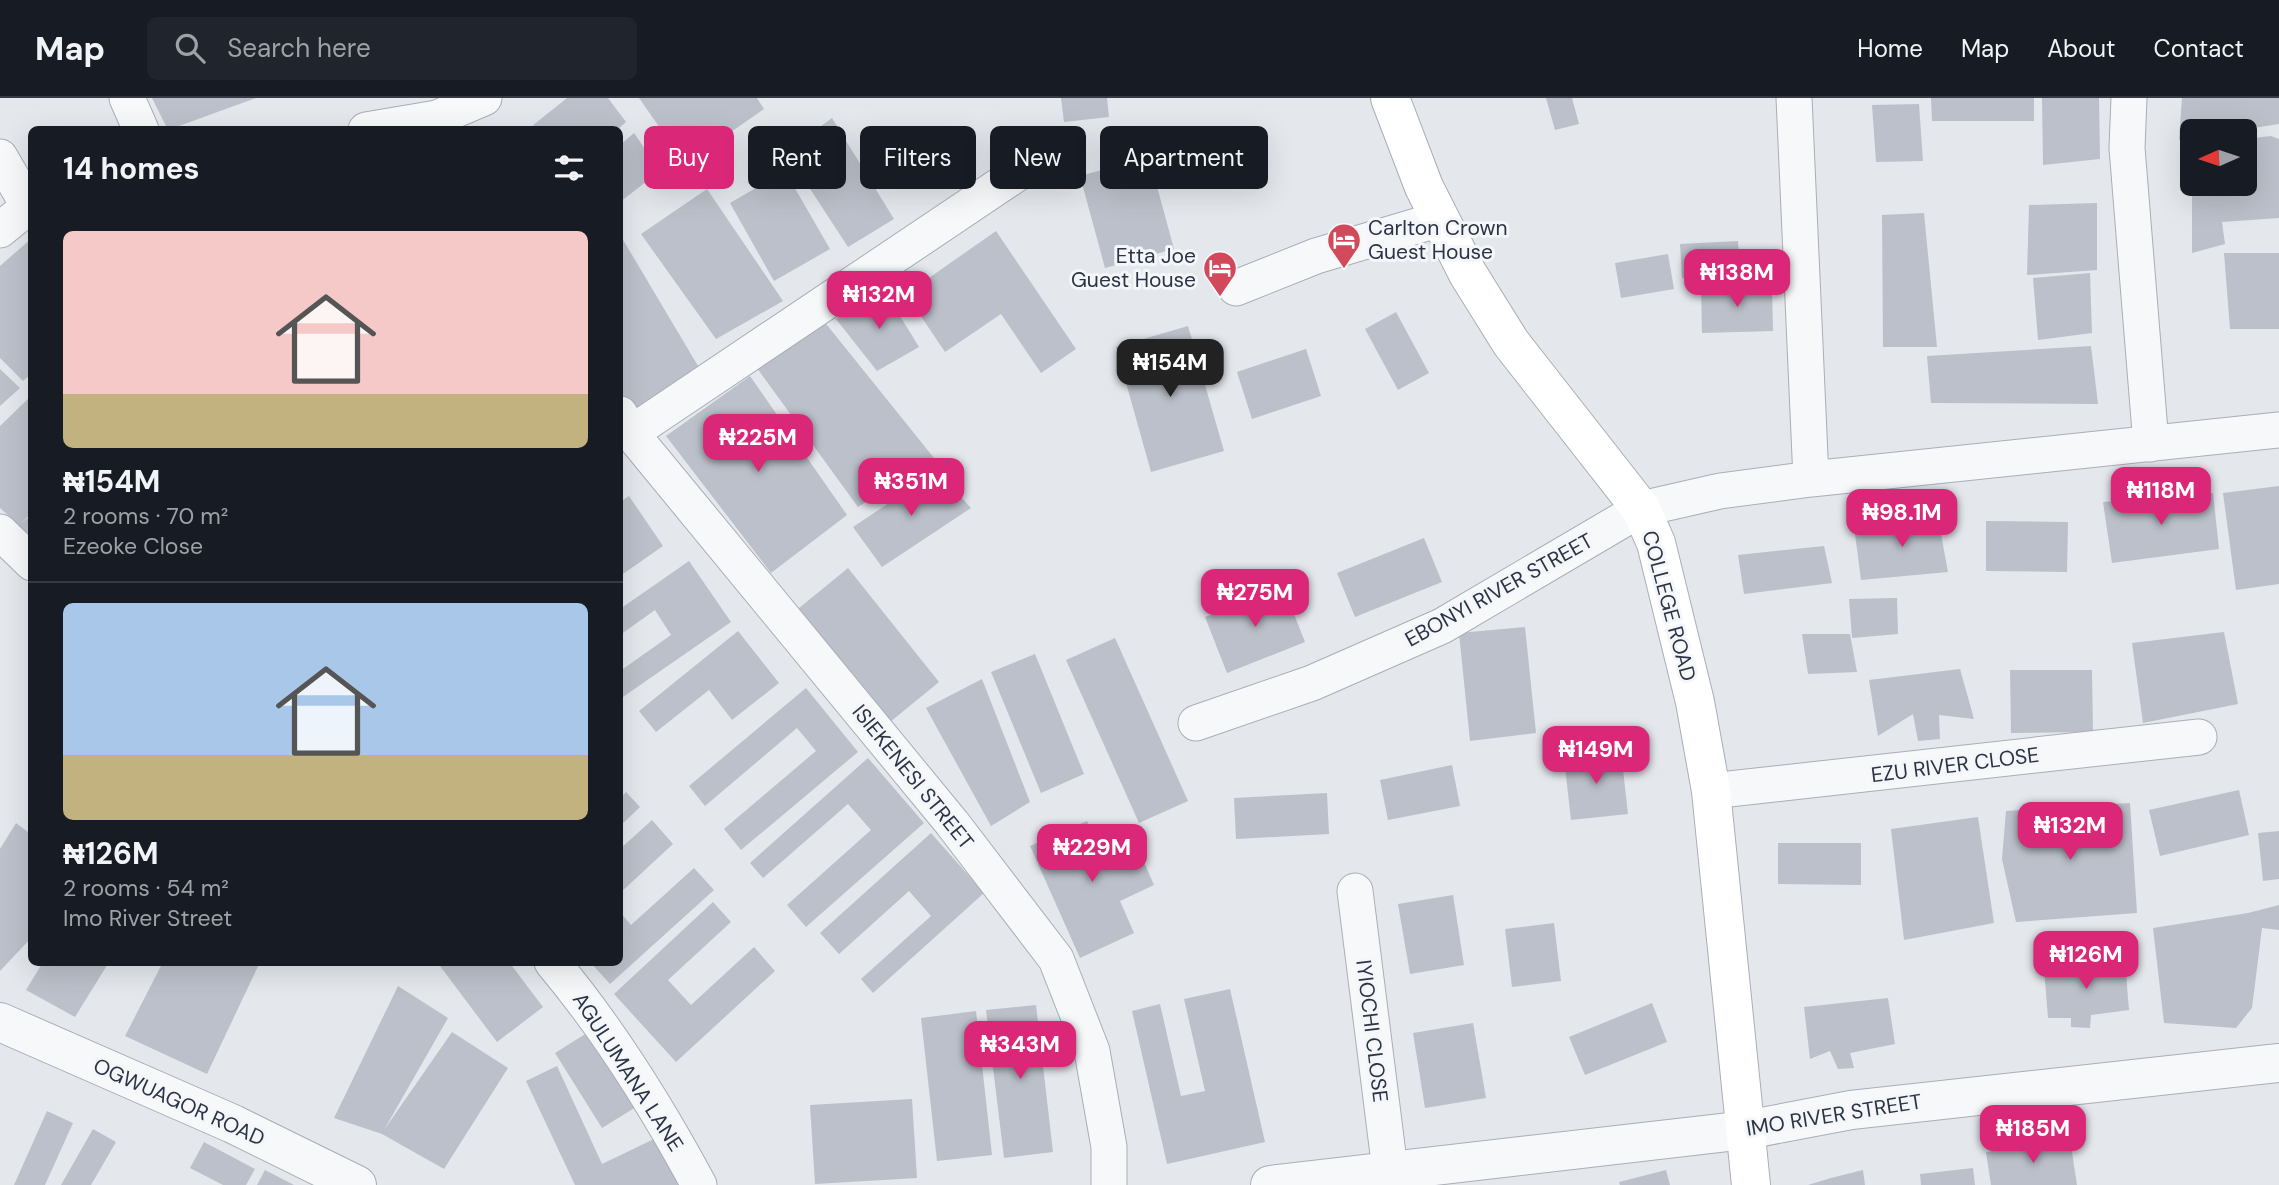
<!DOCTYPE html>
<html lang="en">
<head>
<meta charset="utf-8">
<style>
  body { margin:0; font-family:"DM Sans",sans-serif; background:#20242c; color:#f1f3f6; height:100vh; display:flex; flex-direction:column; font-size:26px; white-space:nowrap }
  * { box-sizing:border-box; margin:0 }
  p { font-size:23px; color:#9ea1a6 }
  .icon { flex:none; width:38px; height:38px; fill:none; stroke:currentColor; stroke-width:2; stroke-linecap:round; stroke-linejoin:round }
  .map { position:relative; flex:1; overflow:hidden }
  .drawer { position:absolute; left:28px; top:28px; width:595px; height:840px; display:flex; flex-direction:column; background:#171b24; border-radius:10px; box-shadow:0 7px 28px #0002 }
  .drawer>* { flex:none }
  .guide { position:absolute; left:644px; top:28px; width:665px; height:63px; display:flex; gap:14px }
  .needle { width:46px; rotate:267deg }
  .buttons { position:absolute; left:2180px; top:21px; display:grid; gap:14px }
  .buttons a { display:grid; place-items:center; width:77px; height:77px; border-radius:10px; background:#171b24; box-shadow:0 7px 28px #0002; font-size:35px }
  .price { position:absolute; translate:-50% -60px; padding:0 16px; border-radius:14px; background:#db2777; color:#fff; font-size:23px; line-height:46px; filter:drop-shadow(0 2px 4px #0008) }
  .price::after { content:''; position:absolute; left:50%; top:42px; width:21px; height:16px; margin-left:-10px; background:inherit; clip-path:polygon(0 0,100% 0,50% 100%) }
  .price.active { background:#222; color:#fff }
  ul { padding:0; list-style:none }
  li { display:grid; align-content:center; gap:14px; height:371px; padding:0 35px }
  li+li { border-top:2px solid #363941 }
  li span { display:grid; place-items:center; height:217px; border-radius:10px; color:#555 }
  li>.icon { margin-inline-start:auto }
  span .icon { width:126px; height:126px; fill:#fffc; stroke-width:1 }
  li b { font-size:30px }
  h2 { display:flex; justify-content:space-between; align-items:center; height:84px; padding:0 35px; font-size:30px }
  .chip { padding:0 24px; border-radius:10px; background:#171b24; box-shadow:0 7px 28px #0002; font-size:24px; line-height:63px }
  .chip.active { background:#db2777; color:#fff }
  header { display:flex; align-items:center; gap:42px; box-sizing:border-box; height:98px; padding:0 35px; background:#171b24; border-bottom:2px solid #363941 }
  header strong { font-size:33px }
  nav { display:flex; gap:38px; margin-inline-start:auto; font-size:24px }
  .search { width:490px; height:63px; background:#20242c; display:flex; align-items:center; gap:18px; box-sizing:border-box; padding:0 24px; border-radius:10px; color:#9ea1a6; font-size:26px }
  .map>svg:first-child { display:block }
  .building { fill:#bbc0ca }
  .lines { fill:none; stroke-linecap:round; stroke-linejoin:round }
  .minor-casing { stroke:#a9aeb7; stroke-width:37 }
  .tertiary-casing { stroke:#a9aeb7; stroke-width:40 }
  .secondary-casing { stroke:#a9aeb7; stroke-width:40 }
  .minor { stroke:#f7f8fa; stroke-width:35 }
  .tertiary { stroke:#f7f8fa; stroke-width:38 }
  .secondary { stroke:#fff; stroke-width:38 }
  .labels { text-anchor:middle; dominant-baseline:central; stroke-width:6; stroke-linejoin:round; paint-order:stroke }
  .poi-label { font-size:21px; fill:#2b3445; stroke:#f4f6f9; text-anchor:start }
  .street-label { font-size:21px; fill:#2b3445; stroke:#f4f6f9 }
</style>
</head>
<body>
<header>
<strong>Map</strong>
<div class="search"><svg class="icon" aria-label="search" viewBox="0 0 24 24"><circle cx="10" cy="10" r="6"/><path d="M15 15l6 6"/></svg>Search here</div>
<nav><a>Home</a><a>Map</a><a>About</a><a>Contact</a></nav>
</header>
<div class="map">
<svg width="2279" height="1087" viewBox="0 0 2279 1087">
  <rect width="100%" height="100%" fill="#e4e7ec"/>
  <path class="building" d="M152,0H256L168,32Z
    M567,0H608L626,24L617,32H527Z
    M639,0H757L764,11L685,66Z
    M1061,0H1107L1109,19L1064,24Z
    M1546,0H1572L1579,26L1555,32Z
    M1931,0H2034V23H1932Z
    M2042,0H2099L2100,61L2043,67Z
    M2182,0H2279V26L2234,33H2193V40L2179,42Z
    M1919,6L1923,63L1876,64L1872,7Z
    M832,20L894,121L848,149L786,54Z
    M634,35L660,73L620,104V47Z
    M2271,38L2279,41V120L2222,124L2225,146L2192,155V86H2245V41Z
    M1149,59L1174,151L1105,170L1080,78Z
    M785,73L830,151L774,183L730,105Z
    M707,91L783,203L716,241L641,136Z
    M2097,105V172L2027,177L2029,107Z
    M1924,115L1937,249H1883L1882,117Z
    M996,133L1076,251L1041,275L1001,216L945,254L906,196Z
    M32,140V275L23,283L0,260V168Z
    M622,140L701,273L633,316L620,293Z
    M1738,143L1740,176L1682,180L1680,146Z
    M2224,155H2279V231H2230Z
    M1668,156L1674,191L1621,200L1615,165Z
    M2090,175L2092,235L2038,242L2033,180Z
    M1772,187L1773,233L1702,235L1701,189Z
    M884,192L919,249L877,273L836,221Z
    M1396,214L1429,275L1398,292L1365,231Z
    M823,222L934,360L858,409L757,270Z
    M1188,228L1224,353L1151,374L1116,249Z
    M2091,248L2098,306L1931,305L1927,258Z
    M1306,251L1321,298L1252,321L1237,274Z
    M0,271L20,290L0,308Z
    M750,278L847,417L771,475L666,338Z
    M32,297V415L21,425L32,417V439L0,410V328Z
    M937,373L971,410L882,469L853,429Z
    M2279,388V486L2236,492L2223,395Z
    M2213,395L2219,451L2112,465L2103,404Z
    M629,398L663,448L620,478V404Z
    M1919,413L1923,426L1939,425L1948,474L1861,482L1855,436L1894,431L1893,417Z
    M1986,423L2068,424L2067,474L1986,473Z
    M1424,440L1442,484L1355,519L1337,475Z
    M1824,448L1832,485L1744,496L1738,457Z
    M689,463L731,524L620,601V573L671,537L655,512L620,537V511Z
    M848,470L939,584L884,629L793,515Z
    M1283,488L1305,544L1227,575L1205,519Z
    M1897,500L1898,536L1852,540L1849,501Z
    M1525,529L1536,635L1470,643L1459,535Z
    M738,533L779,585L732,622L709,592L656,634L639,613Z
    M2224,534L2238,606L2143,625L2132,545Z
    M1802,536H1850L1857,574L1808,576Z
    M1115,540L1188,703L1139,725L1066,562Z
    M1035,556L1084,676L1041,695L991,574Z
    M1960,571L1974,621L1939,617L1940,641L1918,643L1913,616L1878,638L1869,582Z
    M2010,572H2092L2093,634L2011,635Z
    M982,581L1030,704L991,728L926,610Z
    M806,590L858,654L741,752L724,731L816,653L797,630L705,708L689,688Z
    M1621,654L1628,716L1571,722L1564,660Z
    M868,660L924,725L806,829L787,807L871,732L848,706L763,780L750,765Z
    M1452,667L1460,708L1388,722L1380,682Z
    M2239,692L2249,737L2160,758L2149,712Z
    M626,694L640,709L620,728V701Z
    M1327,695L1329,736L1236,741L1234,700Z
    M2130,705L2137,815L2016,824L2002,761L2006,713Z
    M1978,719L1994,825L1904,842L1891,731Z
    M652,722L673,746L620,795V751Z
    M1087,723L1098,747L1130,732L1154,787L1120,803L1134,835L1080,860L1030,748Z
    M16,725L32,737V839L0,873V751Z
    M2279,733V781L2263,783L2258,735Z
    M931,735L984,795L873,895L861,881L931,818L909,793L839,856L820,835Z
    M1778,745H1861V787L1778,786Z
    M694,770L714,792L610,886L590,864H620V814L631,827Z
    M1453,797L1464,867L1410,876L1398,806Z
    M713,804L731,824L668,882L691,907L754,849L775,873L676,964L614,896Z
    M2279,807V832L2262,830L2252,910L2236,930L2164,925L2153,830L2248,815Z
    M1554,825L1561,883L1512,889L1505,831Z
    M2125,863L2129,912L2091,917L2090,930L2071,929V920H2048L2044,870Z
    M43,864H109L75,919L26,892Z
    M163,864H260L207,976L125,938Z
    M437,864H509L543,909L497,944Z
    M398,888L448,920L384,1032L452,934L508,970L444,1071L382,1036L334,1020Z
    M1230,891L1265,1044L1167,1066L1132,913L1160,906L1181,998L1205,993L1184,901Z
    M1888,900L1895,946L1850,955L1854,970L1838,971L1830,953L1810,961L1804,909Z
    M1652,905L1667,944L1585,977L1569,939Z
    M1036,907L1053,1054L1004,1060L986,912Z
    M976,913L992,1057L937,1063L921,920Z
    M1473,925L1486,1000L1425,1010L1413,935Z
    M590,933L636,1009L602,1030L555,955Z
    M557,968L602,1066L656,1040L678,1087H575L526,983Z
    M912,1001L917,1080L815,1086L810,1007Z
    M47,1013L73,1025L45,1087H14Z
    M93,1031L116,1044L91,1087H61Z
    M2070,1041L2077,1087H1991L1986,1054Z
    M204,1044L255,1071L246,1087H223L190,1070Z
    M1973,1070L1975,1087H1921L1920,1076Z
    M265,1072L294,1087H257Z
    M1666,1072L1670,1087H1620L1619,1084Z
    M1863,1072L1865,1087H1808L1831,1080Z"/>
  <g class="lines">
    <g class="minor-casing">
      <path id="minor" d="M127,0L141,32
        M1794,0L1811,381
        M2129,0L2127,50L2151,346
        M366,32L437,20L484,0
        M0,59L28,107
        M0,132L32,106
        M1236,190L1316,158L1440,121
        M620,316L631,335L952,725L1056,861L1092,953L1109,1049V1087
        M631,335L1021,73
        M0,434L32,465
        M1196,625L1312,585L1442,528L1641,411L1720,393L1811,381L2279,332
        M1711,693L2199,639
        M1355,793L1390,1072
        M552,864C609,932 657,1009 699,1087"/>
    </g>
    <g class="tertiary-casing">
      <path id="tertiary" d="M0,924L233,1026L357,1087
        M1270,1087L1746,1032L1851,1012L2279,965"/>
    </g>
    <g class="secondary-casing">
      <path id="secondary" d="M1390,0L1424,89L1468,176L1511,245L1641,411L1656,445L1695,604L1711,693L1751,1087"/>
    </g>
    <use href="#minor" class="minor"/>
    <use href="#tertiary" class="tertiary"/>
    <use href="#secondary" class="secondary"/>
  </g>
  <defs>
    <g id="hotel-pin" transform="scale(1.75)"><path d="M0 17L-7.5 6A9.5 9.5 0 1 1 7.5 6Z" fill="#d1495b" stroke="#f4f6f9"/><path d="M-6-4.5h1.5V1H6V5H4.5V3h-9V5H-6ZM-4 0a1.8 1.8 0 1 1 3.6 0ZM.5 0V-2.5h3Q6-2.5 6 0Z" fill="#fff"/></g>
  </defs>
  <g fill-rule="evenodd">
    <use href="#hotel-pin" x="1344" y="142"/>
    <use href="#hotel-pin" x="1220" y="170"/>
  </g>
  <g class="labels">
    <g class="poi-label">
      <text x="1368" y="130">Carlton Crown<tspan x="1368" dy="24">Guest House</tspan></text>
      <text x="1196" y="158" text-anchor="end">Etta Joe<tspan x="1196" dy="24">Guest House</tspan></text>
    </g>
    <g class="street-label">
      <text transform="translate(1499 492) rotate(-29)">EBONYI RIVER STREET</text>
      <text transform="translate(1669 508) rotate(75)">COLLEGE ROAD</text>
      <text transform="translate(1955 667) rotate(-7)">EZU RIVER CLOSE</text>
      <text transform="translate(913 679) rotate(51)">ISIEKENESI STREET</text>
      <text transform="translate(1372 933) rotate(83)">IYIOCHI CLOSE</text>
      <text transform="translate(628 974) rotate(57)">AGULUMANA LANE</text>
      <text transform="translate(179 1004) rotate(24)">OGWUAGOR ROAD</text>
      <text transform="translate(1834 1017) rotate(-9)">IMO RIVER STREET</text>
    </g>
  </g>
</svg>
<div class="buttons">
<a><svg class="needle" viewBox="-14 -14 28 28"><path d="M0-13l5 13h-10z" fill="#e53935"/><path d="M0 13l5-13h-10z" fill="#9ea1a6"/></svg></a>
</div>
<b class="price" style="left:1737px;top:211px">₦138M</b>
<b class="price" style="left:879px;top:233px">₦132M</b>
<b class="price active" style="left:1170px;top:301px">₦154M</b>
<b class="price" style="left:758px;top:376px">₦225M</b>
<b class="price" style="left:911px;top:420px">₦351M</b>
<b class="price" style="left:2161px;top:429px">₦118M</b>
<b class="price" style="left:1902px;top:451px">₦98.1M</b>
<b class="price" style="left:1255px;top:531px">₦275M</b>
<b class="price" style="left:1596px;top:688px">₦149M</b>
<b class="price" style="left:2070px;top:764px">₦132M</b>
<b class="price" style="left:1092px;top:786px">₦229M</b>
<b class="price" style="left:2086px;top:893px">₦126M</b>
<b class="price" style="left:1020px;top:983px">₦343M</b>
<b class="price" style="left:2033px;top:1067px">₦185M</b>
<div class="guide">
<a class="chip active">Buy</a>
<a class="chip">Rent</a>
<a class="chip">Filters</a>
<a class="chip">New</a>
<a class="chip">Apartment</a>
</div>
<section class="drawer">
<h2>14 homes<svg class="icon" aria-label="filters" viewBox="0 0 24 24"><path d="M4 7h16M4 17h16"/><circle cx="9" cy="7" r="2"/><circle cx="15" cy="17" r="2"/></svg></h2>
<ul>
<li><span style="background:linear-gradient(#f6c9c9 75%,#c2b280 0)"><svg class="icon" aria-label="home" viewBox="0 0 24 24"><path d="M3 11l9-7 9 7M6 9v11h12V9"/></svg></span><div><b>₦154M</b><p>2 rooms · 70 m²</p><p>Ezeoke Close</p></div></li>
<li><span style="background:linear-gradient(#a9c7e8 70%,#c2b280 0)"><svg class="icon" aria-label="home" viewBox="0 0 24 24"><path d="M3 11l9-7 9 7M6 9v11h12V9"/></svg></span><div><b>₦126M</b><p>2 rooms · 54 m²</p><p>Imo River Street</p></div></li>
</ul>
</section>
</div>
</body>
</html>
